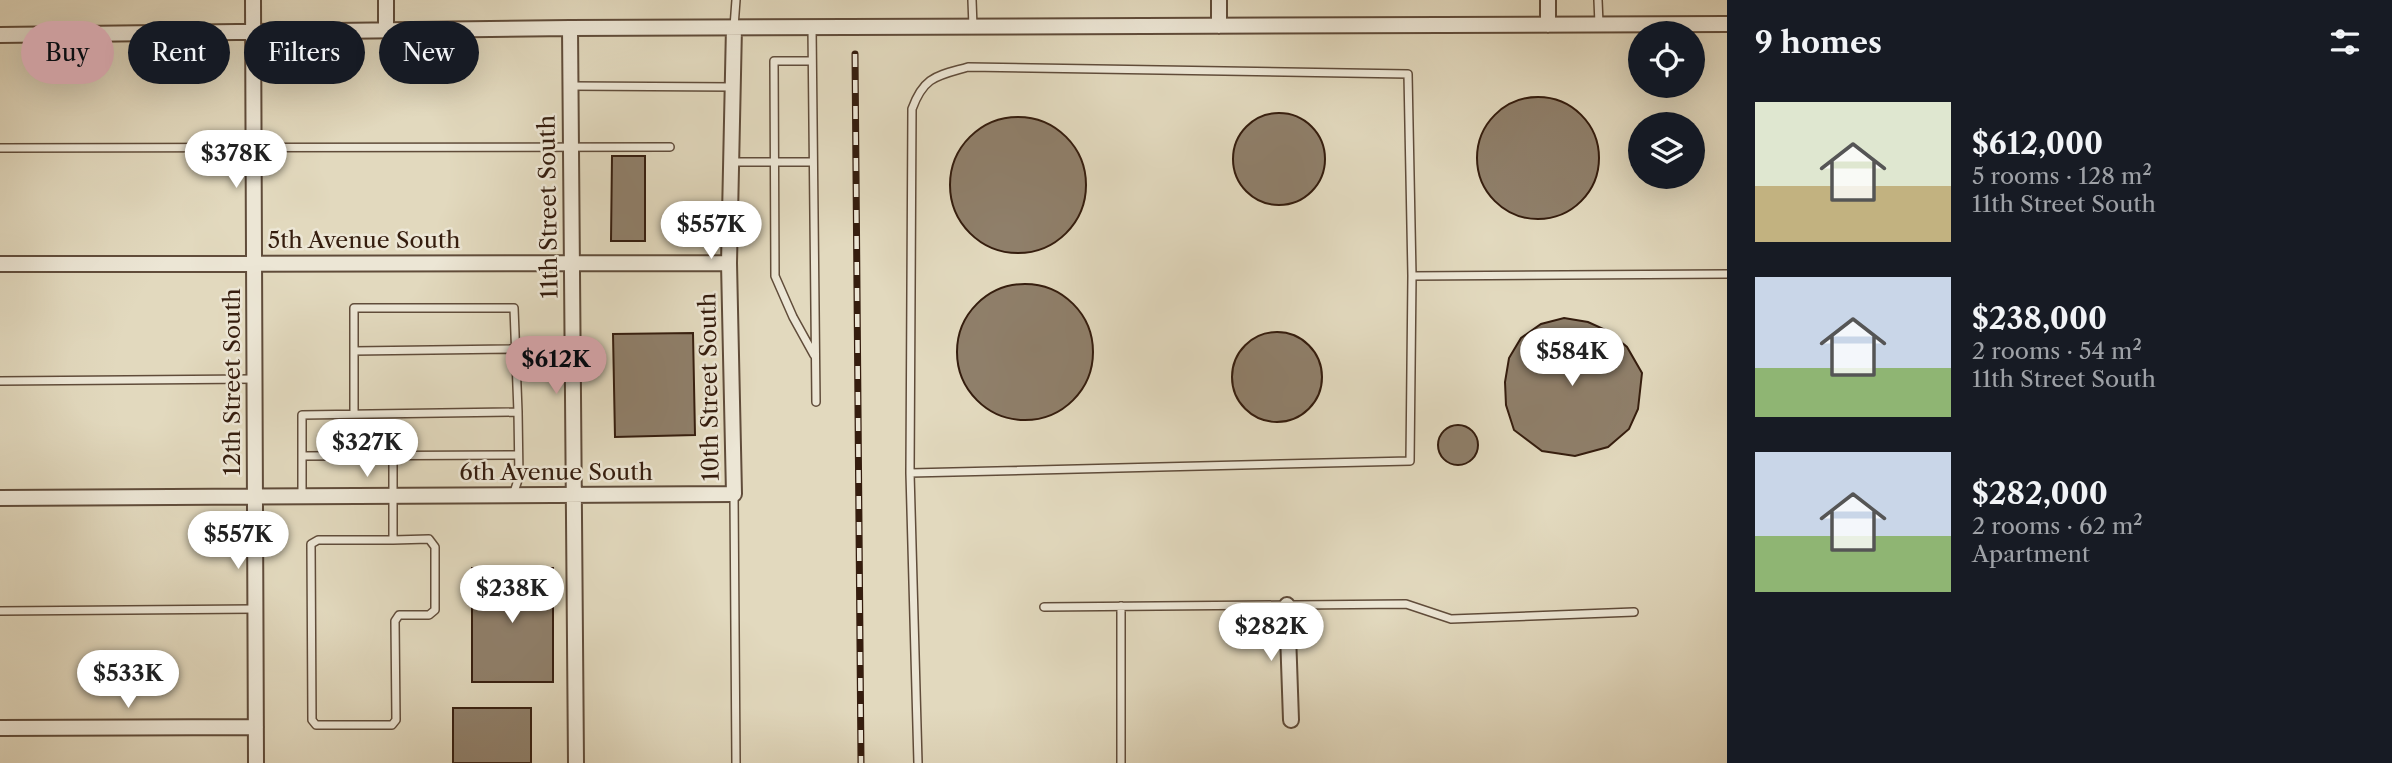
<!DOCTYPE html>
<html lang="en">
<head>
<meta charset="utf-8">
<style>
  body { margin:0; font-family:"Libre Caslon Text",serif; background:#20242c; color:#f1f3f6; height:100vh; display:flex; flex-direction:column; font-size:26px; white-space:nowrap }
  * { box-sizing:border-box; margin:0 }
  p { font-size:23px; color:#9ea1a6 }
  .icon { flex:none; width:38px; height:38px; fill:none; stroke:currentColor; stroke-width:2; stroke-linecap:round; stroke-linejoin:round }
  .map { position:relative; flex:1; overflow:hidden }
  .sheet { display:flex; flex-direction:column; background:#171b24; width:665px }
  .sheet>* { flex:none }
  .banner { position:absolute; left:21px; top:21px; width:665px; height:63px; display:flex; gap:14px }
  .controls { position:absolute; left:1628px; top:21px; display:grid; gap:14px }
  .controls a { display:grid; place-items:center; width:77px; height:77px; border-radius:50%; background:#171b24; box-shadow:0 7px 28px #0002; font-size:35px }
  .price { position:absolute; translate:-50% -60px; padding:0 16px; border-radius:24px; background:#fff; color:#222; font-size:23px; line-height:46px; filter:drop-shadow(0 2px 4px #0008) }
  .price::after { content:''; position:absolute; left:50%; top:42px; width:21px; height:16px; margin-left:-10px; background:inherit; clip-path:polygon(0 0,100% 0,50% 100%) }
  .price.active { background:#c59692; color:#111 }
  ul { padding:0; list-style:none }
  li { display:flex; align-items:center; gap:21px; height:175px; padding:0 28px }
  li span { display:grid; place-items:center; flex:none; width:196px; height:140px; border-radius:0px; color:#555 }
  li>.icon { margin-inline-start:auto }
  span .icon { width:84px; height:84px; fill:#fffc; stroke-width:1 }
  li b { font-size:30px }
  h2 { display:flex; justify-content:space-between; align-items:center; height:84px; padding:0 28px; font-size:30px }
  .chip { padding:0 24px; border-radius:32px; background:#171b24; box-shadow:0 7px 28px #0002; font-size:24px; line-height:63px }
  .chip.active { background:#c59692; color:#111 }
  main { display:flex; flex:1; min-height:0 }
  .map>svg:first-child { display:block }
  .building { fill:#8f7f6a; stroke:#351d0e; stroke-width:2 }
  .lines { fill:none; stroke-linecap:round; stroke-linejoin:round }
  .service-casing { stroke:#604c3a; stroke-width:10 }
  .minor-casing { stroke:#604c3a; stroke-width:18 }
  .service { stroke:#ece6d5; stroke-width:7 }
  .minor { stroke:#ece6d5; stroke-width:14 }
  .rail-casing { stroke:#351d0e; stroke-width:7 }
  .rail { stroke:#ece6d5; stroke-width:4.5; stroke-dasharray:13; stroke-linecap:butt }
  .labels { text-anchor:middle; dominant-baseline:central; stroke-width:5; stroke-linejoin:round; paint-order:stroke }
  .street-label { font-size:23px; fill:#351d0e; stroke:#ece6d5 }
</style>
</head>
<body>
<main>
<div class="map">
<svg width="1727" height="763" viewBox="0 0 1727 763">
  <rect width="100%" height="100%" fill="#e2d9be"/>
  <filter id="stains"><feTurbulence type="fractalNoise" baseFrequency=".00286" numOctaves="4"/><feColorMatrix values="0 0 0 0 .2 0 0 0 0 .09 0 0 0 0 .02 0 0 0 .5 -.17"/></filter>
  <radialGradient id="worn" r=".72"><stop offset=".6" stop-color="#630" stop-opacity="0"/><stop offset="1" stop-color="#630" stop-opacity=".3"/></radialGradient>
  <path class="building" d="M1477 158a61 61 0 1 1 122 0a61 61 0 1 1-122 0Z
    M1233 159a46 46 0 1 1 92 0a46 46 0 1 1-92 0Z
    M950 185a68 68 0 1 1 136 0a68 68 0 1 1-136 0Z
    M612,156H645V241H611Z
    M957 352a68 68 0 1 1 136 0a68 68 0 1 1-136 0Z
    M1564,318L1588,322L1608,331L1627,347L1642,373L1638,409L1629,429L1608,447L1575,456L1542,451L1514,430L1506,405L1505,382L1509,358L1521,338L1541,324Z
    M1232 377a45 45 0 1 1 90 0a45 45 0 1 1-90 0Z
    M693,333L695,435L615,437L613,334Z
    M1438 445a20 20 0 1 1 40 0a20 20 0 1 1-40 0Z
    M472,568H553V682H472Z
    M453,708H531V763H453Z"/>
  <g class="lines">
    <g class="service-casing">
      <path id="service" d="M972,0L973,27
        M1598,0L1599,24
        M734,27L736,0
        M812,28L816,402
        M812,61H774L775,276L793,317L814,355
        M570,86L733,87
        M0,148L670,147
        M732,162H813
        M1412,276L1727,274
        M354,351L515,349
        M0,381L255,379
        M354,414V308H514L518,412
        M302,456L518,455
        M910,473L1410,461L1412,276L1408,74L968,67C937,76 924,76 912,109L910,473L918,763
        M734,494L736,763
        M302,496V415L518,412L519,477L513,495
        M393,540L429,539L435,547V610L429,615H399L395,621L396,720L392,725H316L312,720L311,544L318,540H393V456
        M1121,606V763
        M1044,607L1406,604L1451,619L1634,612
        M0,611L255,609"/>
    </g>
    <g class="minor-casing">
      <path id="minor" d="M253,0L256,763
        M386,0V30
        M1219,0V26
        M1548,0V25
        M570,28L576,763
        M0,35L570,28L1727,24
        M0,264L729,263
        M0,498L734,494L729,263L734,27
        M1287,605L1291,720
        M0,728L256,727"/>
    </g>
    <use href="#service" class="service"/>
    <use href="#minor" class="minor"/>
    <g class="rail-casing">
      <path id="rail" d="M855,54L861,763"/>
    </g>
    <use href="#rail" class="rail"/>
  </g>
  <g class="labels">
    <g class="street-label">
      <text transform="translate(548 207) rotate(-91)">11th Street South</text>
      <text x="364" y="240">5th Avenue South</text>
      <text transform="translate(232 382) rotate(-90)">12th Street South</text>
      <text transform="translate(709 387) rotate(-91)">10th Street South</text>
      <text x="556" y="472">6th Avenue South</text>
    </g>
  </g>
  <rect width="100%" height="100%" filter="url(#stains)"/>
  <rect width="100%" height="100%" fill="url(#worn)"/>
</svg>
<div class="controls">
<a><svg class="icon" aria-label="locate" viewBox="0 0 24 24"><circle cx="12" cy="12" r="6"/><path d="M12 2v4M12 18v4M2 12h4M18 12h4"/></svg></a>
<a><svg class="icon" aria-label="layers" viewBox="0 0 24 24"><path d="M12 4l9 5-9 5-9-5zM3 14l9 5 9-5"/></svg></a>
</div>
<b class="price" style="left:236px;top:190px">$378K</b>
<b class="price" style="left:711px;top:261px">$557K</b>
<b class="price" style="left:1572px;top:388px">$584K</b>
<b class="price active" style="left:556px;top:396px">$612K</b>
<b class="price" style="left:367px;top:479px">$327K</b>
<b class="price" style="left:238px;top:571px">$557K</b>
<b class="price" style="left:512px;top:625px">$238K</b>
<b class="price" style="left:1271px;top:663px">$282K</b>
<b class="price" style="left:128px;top:710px">$533K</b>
<div class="banner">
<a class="chip active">Buy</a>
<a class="chip">Rent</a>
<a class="chip">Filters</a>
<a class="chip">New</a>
</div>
</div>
<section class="sheet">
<h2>9 homes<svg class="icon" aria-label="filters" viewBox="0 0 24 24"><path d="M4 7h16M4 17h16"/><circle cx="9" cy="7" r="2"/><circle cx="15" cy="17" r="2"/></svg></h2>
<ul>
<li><span style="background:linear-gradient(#dfe7d0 60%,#c2b280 0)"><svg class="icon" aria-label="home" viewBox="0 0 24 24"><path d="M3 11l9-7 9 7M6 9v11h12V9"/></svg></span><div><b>$612,000</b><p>5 rooms · 128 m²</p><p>11th Street South</p></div></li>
<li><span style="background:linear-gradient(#c9d6e8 65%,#8fb573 0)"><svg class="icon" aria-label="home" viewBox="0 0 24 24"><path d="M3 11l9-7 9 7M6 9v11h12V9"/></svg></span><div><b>$238,000</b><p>2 rooms · 54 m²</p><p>11th Street South</p></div></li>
<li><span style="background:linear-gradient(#c9d6e8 60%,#8fb573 0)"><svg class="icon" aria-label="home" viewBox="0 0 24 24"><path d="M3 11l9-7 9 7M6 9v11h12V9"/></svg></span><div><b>$282,000</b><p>2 rooms · 62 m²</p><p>Apartment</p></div></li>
</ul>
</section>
</main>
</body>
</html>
